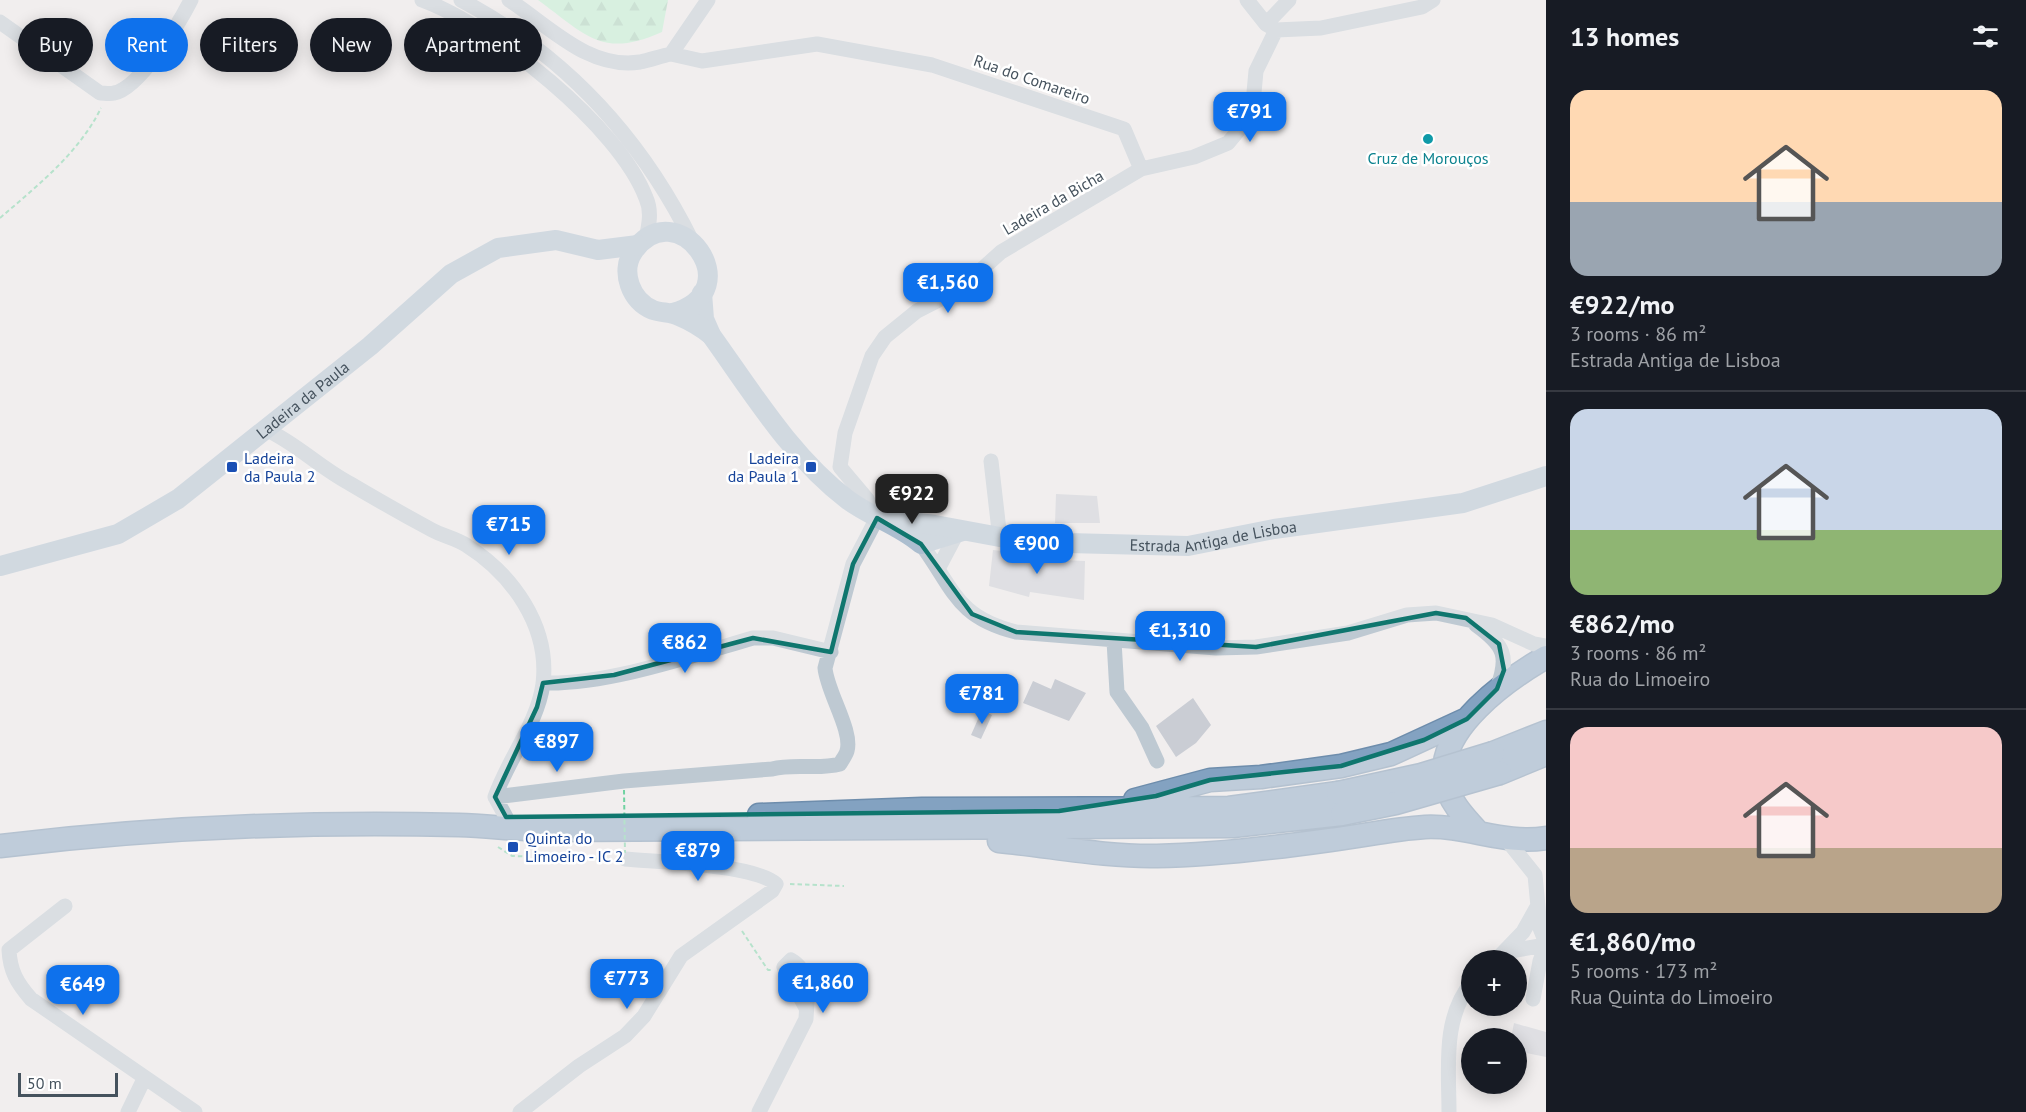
<!DOCTYPE html>
<html lang="en">
<head>
<meta charset="utf-8">
<style>
  body { margin:0; font-family:"PT Sans",sans-serif; background:#242831; color:#f1f3f6; height:100vh; display:flex; flex-direction:column; font-size:22px; white-space:nowrap }
  * { box-sizing:border-box; margin:0 }
  p { font-size:20px; color:#9ea1a6 }
  .icon { flex:none; width:33px; height:33px; fill:none; stroke:currentColor; stroke-width:2; stroke-linecap:round; stroke-linejoin:round }
  .map { position:relative; flex:1; overflow:hidden }
  .panel { display:flex; flex-direction:column; background:#171b24; width:480px }
  .panel>* { flex:none }
  .guide { position:absolute; left:18px; top:18px; width:570px; height:54px; display:flex; gap:12px }
  .fabs { position:absolute; left:1461px; top:950px; display:grid; gap:12px }
  .fabs a { display:grid; place-items:center; width:66px; height:66px; border-radius:50%; background:#171b24; box-shadow:0 3px 15px #0003; font-size:30px }
  .scale { position:absolute; left:18px; bottom:15px; width:100px; box-sizing:border-box; padding-left:6px; border:3px solid #45525d; border-top:0; font-size:16px; line-height:21px; white-space:nowrap; color:#45525d; -webkit-text-stroke:4px #fff; paint-order:stroke }
  .price { position:absolute; translate:-50% -51px; padding:0 14px; border-radius:12px; background:#0e71ec; color:#fff; font-size:20px; line-height:39px; filter:drop-shadow(0 2px 3px #0008) }
  .price::after { content:''; position:absolute; left:50%; top:36px; width:18px; height:14px; margin-left:-9px; background:inherit; clip-path:polygon(0 0,100% 0,50% 100%) }
  .price.on { background:#222; color:#fff }
  ul { padding:0; list-style:none }
  li { display:grid; align-content:center; gap:12px; height:318px; padding:0 24px }
  li+li { border-top:2px solid #363941 }
  li span { display:grid; place-items:center; height:186px; border-radius:18px; color:#555 }
  li>.icon { margin-inline-start:auto }
  span .icon { width:108px; height:108px; fill:#fffc; stroke-width:1 }
  li b { font-size:26px }
  h2 { display:flex; justify-content:space-between; align-items:center; height:72px; padding:0 24px; font-size:26px }
  .pill { padding:0 21px; border-radius:27px; background:#171b24; box-shadow:0 3px 15px #0003; font-size:21px; line-height:54px }
  .pill.on { background:#0e71ec; color:#fff }
  main { display:flex; flex:1; min-height:0 }
  .map>svg:first-child { display:block }
  .forest { fill:url(#forest-firs) }
  .building { fill:#cacdd4 }
  .lines { fill:none; stroke-linecap:round; stroke-linejoin:round }
  .highway-casing { stroke:#6e8dac; stroke-width:25 }
  .path { stroke:#70d2a1; stroke-width:2; stroke-dasharray:4.5 3; stroke-linecap:butt }
  .minor { stroke:#bec9d2; stroke-width:15 }
  .major { stroke:#acbecf; stroke-width:20 }
  .highway { stroke:#83a2c1; stroke-width:22 }
  .highway-bridge-casing { stroke:#6e8dac; stroke-width:25; stroke-linecap:butt }
  .path-bridge { stroke:#70d2a1; stroke-width:2; stroke-dasharray:4.5 3; stroke-linecap:butt }
  .highway-bridge { stroke:#83a2c1; stroke-width:22 }
  .marked { fill:none; stroke:#0f766e; stroke-width:4.5; stroke-linejoin:round }
  .culture-dot { fill:#0f9aa8; stroke:#fff; stroke-width:2 }
  .transit-dot { fill:#1a4fb4; stroke:#fff; stroke-width:2 }
  .labels { text-anchor:middle; dominant-baseline:central; stroke-width:5; stroke-linejoin:round; paint-order:stroke }
  .street-label { font-size:16px; fill:#45525d; stroke:#fff }
  .culture-label { font-size:16px; fill:#0d838f; stroke:#fff }
  .transit-label { font-size:16px; fill:#164399; stroke:#fff; text-anchor:start }
</style>
</head>
<body>
<main>
<div class="map">
<svg width="1546" height="1112" viewBox="0 0 1546 1112">
  <defs>
    <pattern id="forest-firs" width="22" height="20" patternUnits="userSpaceOnUse" patternTransform="scale(1.5)"><rect width="22" height="20" fill="#baf2cf"/><path d="M5 1l3.5 6h-7zM16 11l3.5 6h-7z" fill="#a1d1b4"/></pattern>
  </defs>
  <rect width="100%" height="100%" fill="#f1eeee"/>
  <path class="forest" d="M538,0H668L662,32C602,59 586,35 538,0Z"/>
  <path class="building" d="M1056,494L1097,496L1100,523H1055Z
    M993,550L1034,555V559L1085,561L1084,600L1030,592L1029,597L989,586Z
    M1055,679L1086,693L1069,721L1023,703L1033,681L1051,689Z
    M1193,698L1211,725L1196,743L1176,757L1156,726Z
    M982,710L992,715L981,739L971,735Z
    M1514,1023L1546,1032V1057L1516,1051V1038H1511Z"/>
  <g class="lines">
    <g class="highway-casing">
      <path id="highway" d="M1493,753L1546,732
        M1500,773L1546,754
        M1135,800L1210,780L1261,777L1341,766L1391,754L1467,719
        M759,815L922,809L1229,808L1338,793
        M1477,831C1464,817 1448,800 1445,780C1436,729 1508,679 1546,657
        M999,841C1051,846 1105,857 1157,856C1215,855 1273,848 1330,840C1362,836 1393,829 1425,827C1467,825 1504,845 1546,838
        M0,846C152,828 306,821 459,825C490,826 520,830 550,830L1233,826L1342,814"/>
    </g>
    <path class="path" d="M0,218C37,186 79,153 101,108
      M498,847L512,856L610,859
      M790,884L844,886
      M742,931L768,970H772"/>
    <path class="minor" d="M422,0C493,26 619,126 646,198C652,211 649,225 646,239
      M461,0C565,55 640,136 692,241
      M509,0C549,26 589,70 640,62C650,60 661,56 671,54L708,0
      M1247,0L1266,24L1276,30
      M0,22L100,93C104,93 110,94 114,93C139,89 180,22 191,0
      M1266,24L1289,0
      M1276,30L1321,28L1422,7L1433,0
      M671,54L702,61L817,44L932,65L1124,129L1141,169
      M265,429C296,443 319,467 349,483C376,499 404,515 432,530C443,536 455,538 466,545C512,574 550,626 543,684C537,725 508,759 495,797L506,817
      M991,461L1000,539
      M924,536L921,544C954,589 956,617 1016,632L1216,648L1256,647L1348,633L1407,615L1436,613L1492,625L1534,644L1546,646
      M938,569L956,535
      M1476,625C1505,646 1509,656 1497,689
      M1114,641L1117,692L1142,728L1157,761
      M543,683C607,685 691,656 753,638H773L831,652
      M495,797L624,781L772,769C795,763 818,770 840,764C842,760 846,755 847,751C853,731 827,692 825,668L853,564L877,518L867,499L840,467L845,433L872,356L885,337L917,311L960,289L1001,252L1141,169L1194,157L1228,143L1252,114L1256,71L1276,30
      M1507,840L1535,875L1540,928L1546,943
      M65,906L9,950C10,971 17,983 31,999L195,1112
      M1503,956L1516,950L1546,945
      M1497,959L1523,932L1537,907
      M1533,999L1540,961L1546,946
      M128,1112L144,1079
      M520,1112L579,1066L625,1036L644,1016L681,956L772,891L776,884C754,864 657,862 625,859
      M759,1112L806,1019C807,997 812,972 791,960L784,967L806,1008
      M1449,1112C1449,1068 1442,1018 1472,982"/>
    <g class="major">
      <path d="M702,293L704,319L711,335C752,392 791,457 848,500C871,517 899,525 921,544L963,531"/>
      <path d="M673,313C753,291 676,189 633,252C620,272 631,301 653,310C661,313 671,312 679,316C691,321 701,327 711,335"/>
      <path id="s1" d="M877,518L935,525L1027,542L1188,546L1274,529L1463,503L1546,476"/>
      <path id="s2" d="M0,566L118,534L178,499L370,346L451,274L498,248L556,240L598,250L638,245"/>
    </g>
    <use href="#highway" class="highway"/>
    <g class="highway-bridge-casing">
      <path id="highway-bridge" d="M1338,793L1421,775L1493,753
        M1342,814L1396,803L1500,773"/>
    </g>
    <path class="path-bridge" d="M624,790L625,853"/>
    <use href="#highway-bridge" class="highway-bridge"/>
  </g>
  <path d="M0 0H1546V1112H0ZM877,518L921,544L972,614L1016,632L1256,647L1436,613L1466,618L1499,644L1504,670L1497,689L1467,719L1424,740L1341,766L1210,780L1156,796L1059,811L506,817L495,797L537,707L543,683L614,675L753,638L831,652L853,564Z" fill="#f1eeee" fill-opacity=".55" fill-rule="evenodd"/>
  <path class="marked" d="M877,518L921,544L972,614L1016,632L1256,647L1436,613L1466,618L1499,644L1504,670L1497,689L1467,719L1424,740L1341,766L1210,780L1156,796L1059,811L506,817L495,797L537,707L543,683L614,675L753,638L831,652L853,564Z"/>
  <circle class="culture-dot" cx="1428" cy="139" r="6"/>
  <g class="transit-dot">
    <rect x="226" y="461" width="12" height="12" rx="3"/>
    <rect x="805" y="461" width="12" height="12" rx="3"/>
    <rect x="507" y="841" width="12" height="12" rx="3"/>
  </g>
  <g class="labels">
    <g class="street-label">
      <text transform="translate(1032 79) rotate(19)">Rua do Comareiro</text>
      <text transform="translate(1053 202) rotate(-30)">Ladeira da Bicha</text>
      <text stroke="none"><textPath href="#s2" startOffset="351">Ladeira da Paula</textPath></text>
      <text stroke="none"><textPath href="#s1" startOffset="339">Estrada Antiga de Lisboa</textPath></text>
    </g>
    <g class="culture-label">
      <text x="1428" y="158">Cruz de Morouços</text>
    </g>
    <g class="transit-label">
      <text x="244" y="458">Ladeira<tspan x="244" dy="18">da Paula 2</tspan></text>
      <text x="799" y="458" text-anchor="end">Ladeira<tspan x="799" dy="18">da Paula 1</tspan></text>
      <text x="525" y="838">Quinta do<tspan x="525" dy="18">Limoeiro - IC 2</tspan></text>
    </g>
  </g>
</svg>
<div class="fabs">
<a>+</a>
<a>−</a>
</div>
<div class="scale">50 m</div>
<b class="price" style="left:1250px;top:143px">€791</b>
<b class="price" style="left:948px;top:314px">€1,560</b>
<b class="price on" style="left:912px;top:525px">€922</b>
<b class="price" style="left:509px;top:556px">€715</b>
<b class="price" style="left:1037px;top:575px">€900</b>
<b class="price" style="left:1180px;top:662px">€1,310</b>
<b class="price" style="left:685px;top:674px">€862</b>
<b class="price" style="left:982px;top:725px">€781</b>
<b class="price" style="left:557px;top:773px">€897</b>
<b class="price" style="left:698px;top:882px">€879</b>
<b class="price" style="left:627px;top:1010px">€773</b>
<b class="price" style="left:823px;top:1014px">€1,860</b>
<b class="price" style="left:83px;top:1016px">€649</b>
<div class="guide">
<a class="pill">Buy</a>
<a class="pill on">Rent</a>
<a class="pill">Filters</a>
<a class="pill">New</a>
<a class="pill">Apartment</a>
</div>
</div>
<section class="panel">
<h2>13 homes<svg class="icon" aria-label="filters" viewBox="0 0 24 24"><path d="M4 7h16M4 17h16"/><circle cx="9" cy="7" r="2"/><circle cx="15" cy="17" r="2"/></svg></h2>
<ul>
<li><span style="background:linear-gradient(#ffd9b3 60%,#9aa5b1 0)"><svg class="icon" aria-label="home" viewBox="0 0 24 24"><path d="M3 11l9-7 9 7M6 9v11h12V9"/></svg></span><div><b>€922/mo</b><p>3 rooms · 86 m²</p><p>Estrada Antiga de Lisboa</p></div></li>
<li><span style="background:linear-gradient(#c9d6e8 65%,#8fb573 0)"><svg class="icon" aria-label="home" viewBox="0 0 24 24"><path d="M3 11l9-7 9 7M6 9v11h12V9"/></svg></span><div><b>€862/mo</b><p>3 rooms · 86 m²</p><p>Rua do Limoeiro</p></div></li>
<li><span style="background:linear-gradient(#f6c9c9 65%,#b9a48a 0)"><svg class="icon" aria-label="home" viewBox="0 0 24 24"><path d="M3 11l9-7 9 7M6 9v11h12V9"/></svg></span><div><b>€1,860/mo</b><p>5 rooms · 173 m²</p><p>Rua Quinta do Limoeiro</p></div></li>
</ul>
</section>
</main>
</body>
</html>
